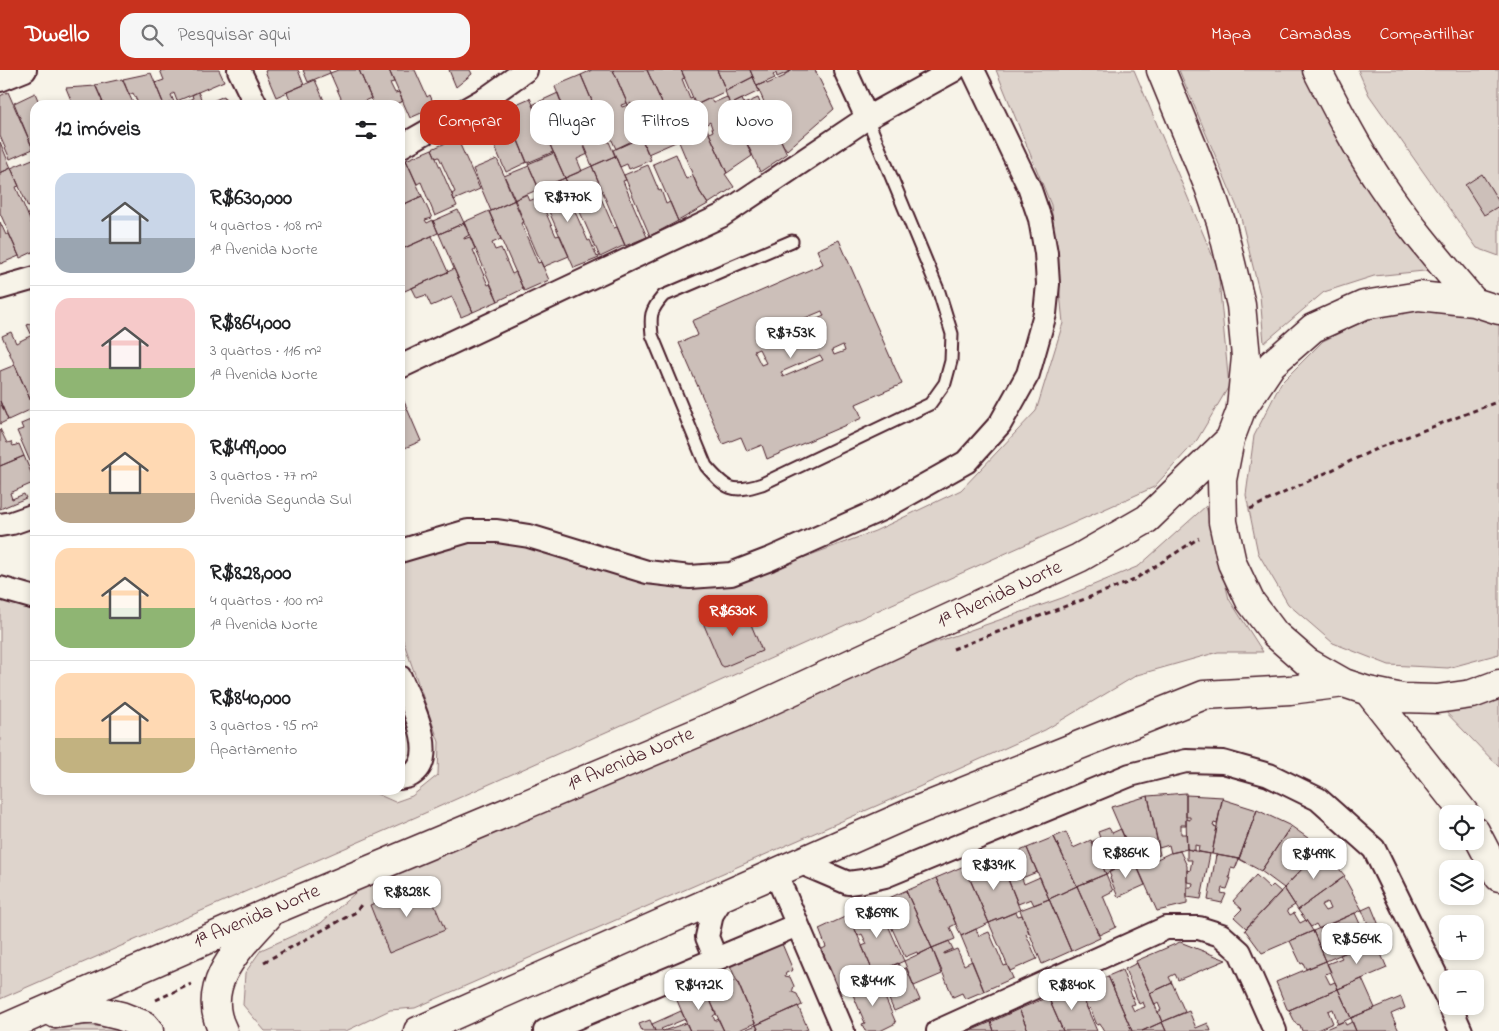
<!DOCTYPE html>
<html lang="pt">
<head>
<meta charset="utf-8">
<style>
  body { margin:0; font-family:"Indie Flower",sans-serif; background:#f6f6f6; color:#202124; height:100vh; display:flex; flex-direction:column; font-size:19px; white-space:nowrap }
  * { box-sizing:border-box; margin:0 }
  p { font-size:16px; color:#757577 }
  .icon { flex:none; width:28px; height:28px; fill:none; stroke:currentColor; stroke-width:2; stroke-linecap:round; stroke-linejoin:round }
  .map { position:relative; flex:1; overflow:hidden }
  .panel { position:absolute; left:30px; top:30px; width:375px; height:695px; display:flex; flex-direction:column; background:#fff; border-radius:15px; box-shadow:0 2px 8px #0003 }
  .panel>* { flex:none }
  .guide { position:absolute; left:420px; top:30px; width:475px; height:45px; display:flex; gap:10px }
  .buttons { position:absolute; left:1439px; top:735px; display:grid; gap:10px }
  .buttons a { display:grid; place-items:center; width:45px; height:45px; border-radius:10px; background:#fff; box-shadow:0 2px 8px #0003; font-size:25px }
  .price { position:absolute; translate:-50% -42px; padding:0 11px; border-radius:10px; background:#fff; color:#222; font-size:16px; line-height:32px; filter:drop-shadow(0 1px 2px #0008) }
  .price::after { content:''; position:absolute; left:50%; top:30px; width:15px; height:11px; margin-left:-8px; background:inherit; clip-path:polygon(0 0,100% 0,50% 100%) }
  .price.active { background:#c8321e; color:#fff }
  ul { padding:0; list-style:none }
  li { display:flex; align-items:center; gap:15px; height:125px; padding:0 25px }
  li+li { border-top:1px solid #e0e0e0 }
  li span { display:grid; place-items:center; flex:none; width:140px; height:100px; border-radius:15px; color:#555 }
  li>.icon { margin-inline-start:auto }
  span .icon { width:60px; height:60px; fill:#fffc; stroke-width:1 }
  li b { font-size:21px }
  h2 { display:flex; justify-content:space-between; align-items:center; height:60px; padding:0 25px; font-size:21px }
  .chip { padding:0 18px; border-radius:15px; background:#fff; box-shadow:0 2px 8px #0003; font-size:18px; line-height:45px }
  .chip.active { background:#c8321e; color:#fff }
  header { display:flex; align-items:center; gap:30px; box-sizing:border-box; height:70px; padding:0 25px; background:#c8321e; color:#fff }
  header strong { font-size:24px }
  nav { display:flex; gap:28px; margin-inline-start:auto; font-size:18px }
  .search { width:350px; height:45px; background:#f6f6f6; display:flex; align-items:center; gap:12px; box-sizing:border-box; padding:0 18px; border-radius:15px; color:#757577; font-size:19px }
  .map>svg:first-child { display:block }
  .green { fill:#ded4cc; stroke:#947a7c }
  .building { fill:#ccbfb9; stroke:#4a1f2b; fill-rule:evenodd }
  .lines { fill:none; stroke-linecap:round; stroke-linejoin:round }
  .lane-casing { stroke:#4a1f2b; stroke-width:15 }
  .street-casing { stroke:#4a1f2b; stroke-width:26 }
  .secondary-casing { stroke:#4a1f2b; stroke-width:31 }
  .path { stroke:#4a1f2b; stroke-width:3; stroke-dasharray:5 4; stroke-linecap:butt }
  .lane { stroke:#f7f3e8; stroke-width:11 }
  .street { stroke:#f7f3e8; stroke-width:22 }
  .secondary { stroke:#f7f3e8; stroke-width:28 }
  .labels { text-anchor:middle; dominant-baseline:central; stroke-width:4.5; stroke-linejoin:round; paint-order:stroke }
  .street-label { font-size:20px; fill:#4a1f2b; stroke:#f7f3e8 }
</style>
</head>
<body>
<header>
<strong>Dwello</strong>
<div class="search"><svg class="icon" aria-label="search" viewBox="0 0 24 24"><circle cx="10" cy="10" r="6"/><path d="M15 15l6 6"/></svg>Pesquisar aqui</div>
<nav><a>Mapa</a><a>Camadas</a><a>Compartilhar</a></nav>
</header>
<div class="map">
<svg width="1499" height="961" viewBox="0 0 1499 961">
  <rect width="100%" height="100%" fill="#f7f3e8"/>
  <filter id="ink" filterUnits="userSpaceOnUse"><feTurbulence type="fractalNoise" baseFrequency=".02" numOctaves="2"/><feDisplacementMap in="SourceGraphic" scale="10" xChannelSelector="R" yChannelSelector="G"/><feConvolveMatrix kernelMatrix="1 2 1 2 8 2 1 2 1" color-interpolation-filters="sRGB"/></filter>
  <g filter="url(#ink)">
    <path class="green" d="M996,0H1134L1218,199L1229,316L1197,370L1154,417L416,747L0,929V529L35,540V720H368L395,732L412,726L438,705L439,672L400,562V491L457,470L516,471L743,510L875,461L961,420L1036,341L1063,253L1051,135Z
      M1179,0H1306L1434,200L1374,206L1324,222L1264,273L1260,225L1240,144Z
      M1358,0H1499V186L1477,178L1369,25Z
      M1436,238L1495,251L1499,253V584L1448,598L1389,595L1333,573L1288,534L1258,483L1246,425L1254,366L1281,313L1323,271L1377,245Z
      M1206,436L1229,529L1263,582H1218L1137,605L1045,660L899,726L415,938L390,940L346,961H265L243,935L245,903L261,880L321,853L362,817L925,576L1062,528L1139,496Z
      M1499,624V697L1437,633Z
      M71,954L129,959L131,961H51Z"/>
    <path class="building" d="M160,0H219L224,11L177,31L174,23L171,25L174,32L164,35L155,13L164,10Z
      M267,0H298L304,15L276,27L265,1Z
      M303,0H329L330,3L308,12Z
      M338,0H359L371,28L362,32L364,35H344L330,3Z
      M359,0H389L394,12L390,13L395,23L399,22L403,31L393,35H374Z
      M389,0H415L427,27L430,25L435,37L410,48Z
      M449,0H470L472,4L456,17Z
      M592,0H613L627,33L621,35L622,37L628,35L642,67L616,79L601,46L599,47L581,5Z
      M613,0H647L671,53L662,58L659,50L642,58L631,33L628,35Z
      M647,0H681L685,8L682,9L690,29L693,28L699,41L671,53Z
      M681,0H717L726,21L696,35Z
      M717,0H750L753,7L726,21Z
      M750,0H793L777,7L776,3L773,5L775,8L757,16Z
      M793,0H815L834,39L787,80L783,75L757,16L766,12L767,14L785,6V4Z
      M151,3L155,13L164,35H139L133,23L129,25L123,9Z
      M581,5L615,86L592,96L567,35L563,37L555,17V16Z
      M753,7L759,21L730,35L725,21Z
      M122,9L134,35H104L95,15Z
      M315,10L326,35H292L287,22Z
      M96,16L104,35H73L66,18Z
      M8,22L33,79L10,89L0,66V26Z
      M198,22L204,35L224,26L228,35H176L193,28L192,25Z
      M35,23L40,35H35V84L14,33Z
      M558,23L563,37L567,35L588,84L577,89L582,101L565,108L532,35Z
      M727,27L752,86L727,103L709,63L713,61L710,52L705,55L696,35L710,28L713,33Z
      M530,28L553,82L527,93L505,39Z
      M758,28L776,69L780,68L787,84L760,102L730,35L742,29L744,34Z
      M506,41L527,92L506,102L490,66L487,68L480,52Z
      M699,41L727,103L725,104L734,117L708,134L700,122L671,53Z
      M671,53L678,71L648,84L641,67Z
      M641,67L651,90L629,99L627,94L620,97L613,80Z
      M457,68L480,119L454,130L452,124L455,122L439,87L436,88L432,79Z
      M0,72L11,98L0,103Z
      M432,79L457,136L435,146L421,112L417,114L406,90Z
      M554,83L565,108L539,119L528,94Z
      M676,84L686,109L693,106L700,122L708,134L678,151L653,94Z
      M615,86L626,110L623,111L647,167L625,176L592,96Z
      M35,88V139L33,135L28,137L11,98Z
      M497,89L515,130L491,141L473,99Z
      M406,90L422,126L400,136V93Z
      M648,95L659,121L661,120L666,134L670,132L678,151L650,166L624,105Z
      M529,96L539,119L514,130L504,106Z
      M592,96L601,117L597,119L614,158L617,157L625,175L600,187L565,108Z
      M11,98L19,116L16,117L32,155L35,154V181L20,188L0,143V103Z
      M1482,104L1499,132V136L1484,145L1465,115Z
      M565,108L575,130L566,134L567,136L572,135L588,171L590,170L597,187L598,186L599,188L574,198L539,119Z
      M526,124L529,131L539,127L556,166L560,165L569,186L543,197L514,130Z
      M422,126L432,148L425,150L427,153L433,150L438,163L402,179L400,175V136Z
      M515,130L524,152L521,153L538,193L541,192L549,210L524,221L489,142Z
      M458,140L464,153L439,164L433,151Z
      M489,141L501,169L492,173L495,180L501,178L512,204L516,202L523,219L498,231L464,152Z
      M0,152L6,165L9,164L19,186L0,194Z
      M464,153L469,165L464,168V169L470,167L475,179L473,180L488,215L490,214L498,231L473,242L439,164Z
      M432,166L448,202L400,223V180Z
      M839,170L902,314L856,334L862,348L767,389L762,375L747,381L741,367L723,374L679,273L698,265L692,251L823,194L817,180ZM822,241L824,246L806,254L803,249ZM796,252L799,258L767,271L765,265ZM843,275L845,281L834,285L832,280ZM759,279L766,293L761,295L754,281ZM820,285L823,290L783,307L781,302Z
      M454,199L473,242L461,247L452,227L431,236L426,225L417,228L412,218Z
      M35,252V267L33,268L27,255Z
      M11,262L16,273L32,265L35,272V335L33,336L2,266Z
      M15,295L34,338L8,350L0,331V301Z
      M400,322L421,371L400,380Z
      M0,331L8,350L0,354Z
      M35,348V403L17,361L23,359L21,354Z
      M0,359L7,373L11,372L13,376L19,374L24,386L0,396Z
      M24,386L35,412L10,423L12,429L24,424L26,428L0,439V396Z
      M743,535L762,581L724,597L721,595L704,555L705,552Z
      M1186,723V755H1181V764H1186L1187,779L1171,783L1169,775L1159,778L1148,726Z
      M1186,725L1223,727L1217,754L1214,753L1213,756L1217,757L1212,784L1198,782L1199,776L1195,775V781L1187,779L1186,749L1190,750V747H1186Z
      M1148,726L1160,785L1134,790L1111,737Z
      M1222,729L1257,740L1239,789L1212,784Z
      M1257,740L1291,756L1261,801L1239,789Z
      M1291,756L1322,778L1284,818L1261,801Z
      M1109,758L1112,763L1121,759L1134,790L1106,804L1091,772L1100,768L1098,762Z
      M1066,762L1073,778L1091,770L1106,804L1077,816L1054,767Z
      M1054,767L1077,816L1049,829L1027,778Z
      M1027,778L1037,802L1022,808L1024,814L1040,807L1049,829L1034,835L1031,829L1018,834L1000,789Z
      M1322,778L1345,806L1298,840L1284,818Z
      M1187,779L1210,784L1201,829L1187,827V817H1192L1193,813L1187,812V800L1190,801L1192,790H1187Z
      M1180,781L1187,796V834L1157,841L1138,798L1170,783Z
      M1216,785L1239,789L1235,799L1231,798L1229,808H1231L1227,819L1222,818L1221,823L1226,824L1222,833L1208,830Z
      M1000,789L1020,840L989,853L967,802Z
      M1134,790L1145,815L1118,827L1110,808L1111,807L1109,802L1124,795L1127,801L1130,800L1127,794Z
      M964,796L989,853L961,866L936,808Z
      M1106,804L1113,821L1103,826L1116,857L1099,865L1077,816Z
      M1256,805L1270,818L1273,815L1281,822L1246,858L1234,847L1242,839L1233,831Z
      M1344,807L1362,840L1319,859L1316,854L1311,857L1298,840ZM1327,832L1330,839L1325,841L1321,835Z
      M936,808L956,854L950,857L955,869L932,878L906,821Z
      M425,813L445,860L389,883L370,835Z
      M1077,816L1100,868L1071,881L1049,829Z
      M1284,818L1295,835L1287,840L1290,845L1294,843L1300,853L1306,850L1313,861L1262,883L1245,860Z
      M907,820L906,821L932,878L918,885L917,882L905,887L885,843L883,844L878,833Z
      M1049,829L1071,881L1042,894L1020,840Z
      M878,833L904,891L874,904L862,876L867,874L862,864L858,866L849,846Z
      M1371,836L1383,865L1382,867L1357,877L1355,872L1360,870L1356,860L1368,854L1362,840Z
      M1016,842L1018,846L1022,845L1029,863L1026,864L1037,889L1010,901L989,853Z
      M1355,843L1360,854L1353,857L1358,870L1353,872L1356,878L1326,891L1313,861Z
      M849,845L874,904L837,921L820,880L826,877L819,859Z
      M976,859L979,866L989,862L1004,896L1007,895L1013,908L984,921L961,866Z
      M1313,861L1326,891L1306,899L1303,893L1301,894L1290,871Z
      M780,869L793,900L786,903L785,906L790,907L794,916L792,922L797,924L802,935L798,937V936L756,955L728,891Z
      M1375,870L1387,898L1338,919L1327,894L1342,888L1340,885Z
      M949,871L953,879L944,883V884L957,879L964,895L972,891L984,921L965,929L962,923L953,927L932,878Z
      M1180,872L1226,890L1178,910L1175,904L1169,907L1172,913L1150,923L1136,891Z
      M932,878L942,904L914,916L904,891Z
      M1326,891L1331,902L1325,904L1330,914L1335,912L1338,919L1289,940L1287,939L1276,912Z
      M898,893L901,900L906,898L920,930L894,941L883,915L880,916L874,904Z
      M1137,893L1162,952L1142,961H1132L1108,906L1122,900L1135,934L1131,935L1134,941L1145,937L1143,932L1139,934L1125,899Z
      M1108,906L1132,961H1104L1100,954L1097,955L1090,938L1088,940L1079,919Z
      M877,909L896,953L880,961H865L862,954L865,953L851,920Z
      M1362,909L1375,938L1351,948L1338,919Z
      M737,910L755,953L737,961H724L707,923Z
      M1172,913L1185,942L1162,952L1158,942L1161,940L1158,933L1155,935L1150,923Z
      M1077,914L1088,940L1097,961H1063L1048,927Z
      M704,916L716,944L713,946L715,951L718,949L724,961H690L676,928Z
      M1338,919L1351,948L1338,954L1336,950H1337L1333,939L1328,941L1333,953L1315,961H1302L1300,955L1296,954L1289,940Z
      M1048,927L1063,961L1028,960L1019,939Z
      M1401,927L1405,938L1391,944L1399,961H1356L1351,948Z
      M798,936L808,959L803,961H759L756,955Z
      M1019,939L1028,960L994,961L991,952Z
      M681,941L685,949L661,959L663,961L686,953L690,961H655L652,954Z
      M1189,941L1196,958L1208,953L1211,961H1166L1162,952Z
      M650,950L655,961H642L639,954Z
      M1344,951L1346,955L1352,952L1356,961H1321Z
      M991,952L994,961H970Z
      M1162,952L1166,961H1142Z
      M756,955L759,961H742Z"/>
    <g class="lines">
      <g class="lane-casing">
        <path id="lane" d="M792,171L663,226C650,241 650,246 652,265L706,396C726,419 732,424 762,414L930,334L945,313L951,291L952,264L939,222L867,48"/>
      </g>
      <g class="street-casing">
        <path id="street" d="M239,0L256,35
          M845,0L867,48
          M0,10L25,0
          M400,77L488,27L526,0
          M0,218L35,208
          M400,297L721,146L867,48L954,0
          M0,455L12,453L35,445
          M400,481L468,461H497L529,466L647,502L690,507L731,504L770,489L882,439L966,392L1000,354L1028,304L1045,244L1048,214L1046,183L1040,149L1029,117L973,0
          M0,518L35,528
          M400,607C409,629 441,687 411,705C408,707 403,707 400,708
          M799,792L848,813L863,811L885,806L1130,705L1186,691L1223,692L1269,705L1318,729L1374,779L1448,930
          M776,804L843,961
          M716,889L707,867L712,844L723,827
          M1450,936L1461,961
          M545,961L797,855
          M938,961L1166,858H1199L1221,865L1240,882L1275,961"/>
      </g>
      <g class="secondary-casing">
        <path id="secondary" d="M1161,0L1209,117L1221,152L1241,235L1246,287L1241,337
          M1317,0C1337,39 1357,78 1381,114C1409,156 1442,194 1474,232
          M1499,240L1474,232L1419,226L1364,235L1313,258L1272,294L1241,340L1230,369L1222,410L1223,452L1232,493L1250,531L1275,564L1307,592L1344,613L1368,621L1402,628L1437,629L1472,624L1499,614
          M1368,621L1465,744
          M1475,761L1499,807
          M56,944L92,939L121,946L144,955L149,961
          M0,960L274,840L742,644L1079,488L1147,449L1230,369
          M223,961C199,915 239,878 268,846
          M418,961L913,742L1204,625L1290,620L1344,613"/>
      </g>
      <path class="path" d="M1250,439L1378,378L1499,331
        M953,579L1132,511L1199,468
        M264,892L356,842L363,832
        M156,930L191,914"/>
      <use href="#lane" class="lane"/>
      <use href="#street" class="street"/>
      <use href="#secondary" class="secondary"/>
    </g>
  </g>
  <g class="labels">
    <g class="street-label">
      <text transform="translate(1000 525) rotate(-25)">1ᵃ Avenida Norte</text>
      <text transform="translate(631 690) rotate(-23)">1ᵃ Avenida Norte</text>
      <text transform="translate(257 847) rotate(-23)">1ᵃ Avenida Norte</text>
    </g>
  </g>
</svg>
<div class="buttons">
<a><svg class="icon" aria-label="locate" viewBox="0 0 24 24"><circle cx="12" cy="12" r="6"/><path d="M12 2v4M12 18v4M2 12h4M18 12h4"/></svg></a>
<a><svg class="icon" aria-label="layers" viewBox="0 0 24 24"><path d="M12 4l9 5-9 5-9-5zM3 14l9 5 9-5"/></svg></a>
<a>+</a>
<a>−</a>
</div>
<b class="price" style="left:568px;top:153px">R$770K</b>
<b class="price" style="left:791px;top:289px">R$753K</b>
<b class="price active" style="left:733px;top:567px">R$630K</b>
<b class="price" style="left:1126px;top:809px">R$864K</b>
<b class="price" style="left:1314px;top:810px">R$499K</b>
<b class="price" style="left:994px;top:821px">R$391K</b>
<b class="price" style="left:407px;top:848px">R$828K</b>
<b class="price" style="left:877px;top:869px">R$699K</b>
<b class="price" style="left:1357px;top:895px">R$564K</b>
<b class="price" style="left:873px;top:937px">R$441K</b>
<b class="price" style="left:699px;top:941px">R$472K</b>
<b class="price" style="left:1072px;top:941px">R$840K</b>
<div class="guide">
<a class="chip active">Comprar</a>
<a class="chip">Alugar</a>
<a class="chip">Filtros</a>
<a class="chip">Novo</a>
</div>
<section class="panel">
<h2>12 imóveis<svg class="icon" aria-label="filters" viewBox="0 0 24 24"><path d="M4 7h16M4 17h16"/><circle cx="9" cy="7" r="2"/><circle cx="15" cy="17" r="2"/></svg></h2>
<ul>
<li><span style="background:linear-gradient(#c9d6e8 65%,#9aa5b1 0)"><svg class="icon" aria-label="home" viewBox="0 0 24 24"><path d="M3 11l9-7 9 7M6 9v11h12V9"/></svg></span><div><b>R$630,000</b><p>4 quartos · 108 m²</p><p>1ᵃ Avenida Norte</p></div></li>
<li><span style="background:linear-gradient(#f6c9c9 70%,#8fb573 0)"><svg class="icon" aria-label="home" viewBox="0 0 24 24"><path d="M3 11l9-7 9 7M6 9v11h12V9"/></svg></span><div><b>R$864,000</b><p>3 quartos · 116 m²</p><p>1ᵃ Avenida Norte</p></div></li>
<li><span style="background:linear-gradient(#ffd9b3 70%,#b9a48a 0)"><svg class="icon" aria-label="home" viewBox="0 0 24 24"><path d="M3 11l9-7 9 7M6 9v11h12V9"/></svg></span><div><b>R$499,000</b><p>3 quartos · 77 m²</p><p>Avenida Segunda Sul</p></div></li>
<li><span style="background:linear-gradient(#ffd9b3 60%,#8fb573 0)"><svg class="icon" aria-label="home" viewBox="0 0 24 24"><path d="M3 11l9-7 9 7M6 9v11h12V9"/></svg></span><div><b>R$828,000</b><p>4 quartos · 100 m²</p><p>1ᵃ Avenida Norte</p></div></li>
<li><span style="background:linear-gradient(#ffd9b3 65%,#c2b280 0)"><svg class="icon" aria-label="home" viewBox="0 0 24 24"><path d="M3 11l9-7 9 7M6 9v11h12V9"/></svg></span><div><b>R$840,000</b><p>3 quartos · 95 m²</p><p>Apartamento</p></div></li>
</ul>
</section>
</div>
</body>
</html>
